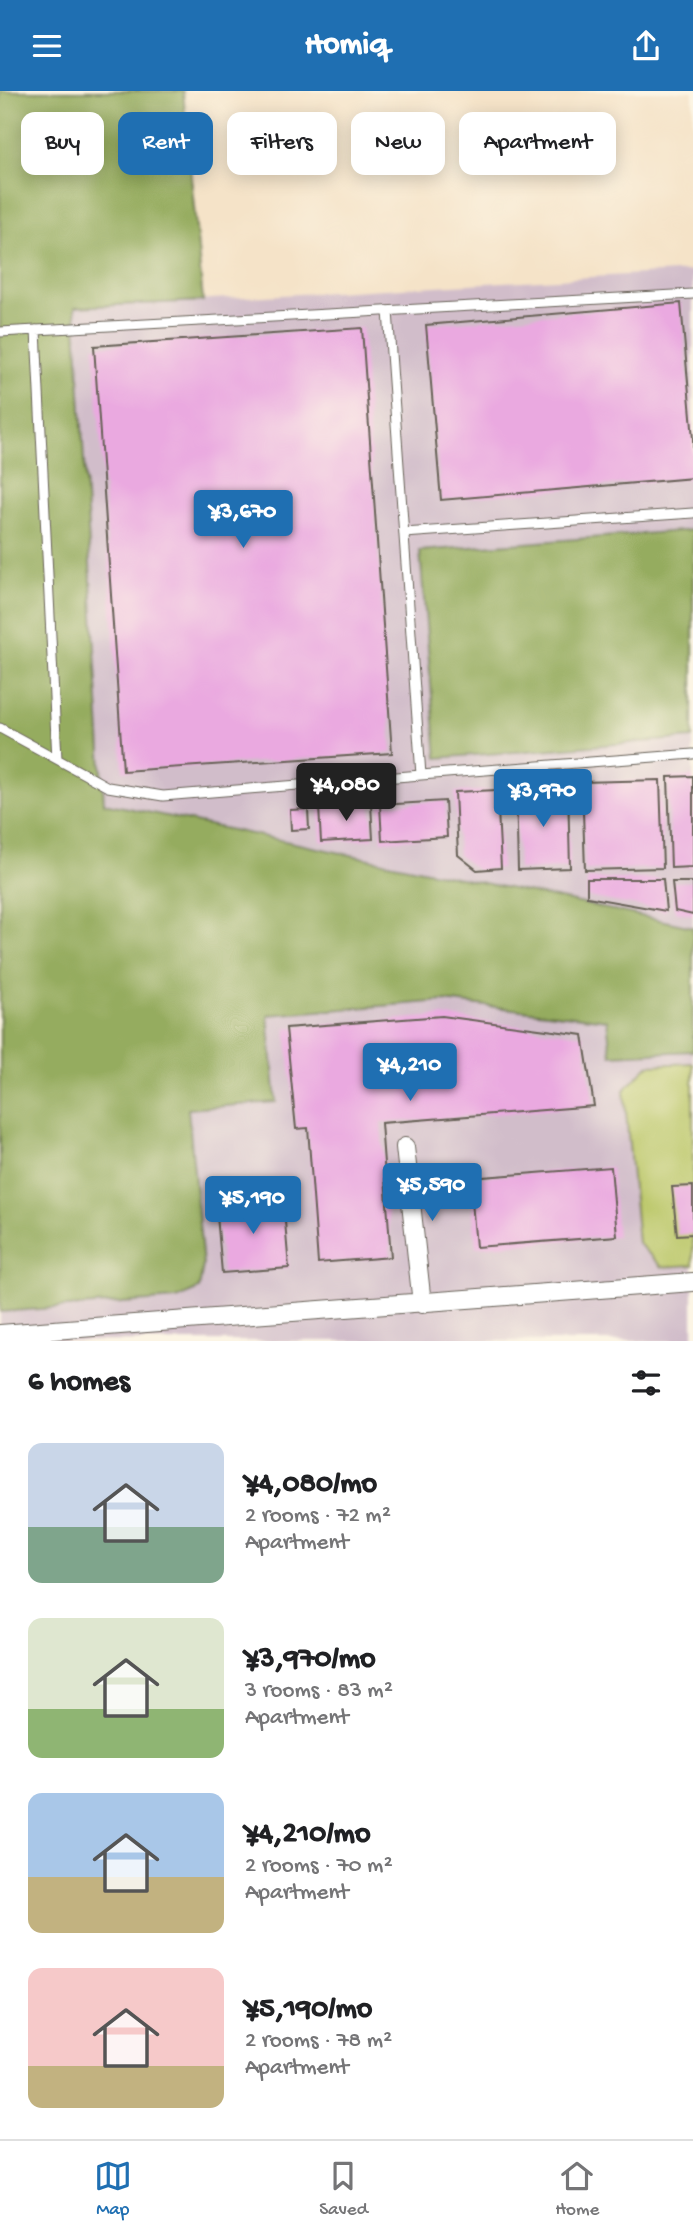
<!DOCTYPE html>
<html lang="en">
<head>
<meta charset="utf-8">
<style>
  body { margin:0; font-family:"Gochi Hand",sans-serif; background:#f2f2f2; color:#202124; height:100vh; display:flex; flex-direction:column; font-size:26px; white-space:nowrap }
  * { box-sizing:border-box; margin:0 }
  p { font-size:23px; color:#757577 }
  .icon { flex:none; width:38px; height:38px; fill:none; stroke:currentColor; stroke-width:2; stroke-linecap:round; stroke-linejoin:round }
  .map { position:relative; height:1250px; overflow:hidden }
  .panel { display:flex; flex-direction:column; background:#fff; flex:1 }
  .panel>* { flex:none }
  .top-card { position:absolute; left:21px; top:21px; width:651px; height:63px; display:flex; gap:14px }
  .price { position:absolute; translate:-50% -60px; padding:0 16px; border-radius:7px; background:#1f6fb2; color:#fff; font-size:23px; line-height:46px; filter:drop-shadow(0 2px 4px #0008) }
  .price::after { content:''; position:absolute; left:50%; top:42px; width:21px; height:16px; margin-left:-10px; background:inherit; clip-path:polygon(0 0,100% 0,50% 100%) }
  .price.on { background:#222; color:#fff }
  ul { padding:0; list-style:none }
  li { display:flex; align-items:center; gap:21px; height:175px; padding:0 28px }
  li span { display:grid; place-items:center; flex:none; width:196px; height:140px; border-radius:14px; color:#555 }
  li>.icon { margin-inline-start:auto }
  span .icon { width:84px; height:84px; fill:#fffc; stroke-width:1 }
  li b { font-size:30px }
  h2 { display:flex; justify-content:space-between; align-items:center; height:84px; padding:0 28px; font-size:30px }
  .chip { padding:0 24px; border-radius:14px; background:#fff; box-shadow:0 4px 18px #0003; font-size:24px; line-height:63px }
  .chip.on { background:#1f6fb2; color:#fff }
  header { display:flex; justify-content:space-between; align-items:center; height:91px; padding:0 28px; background:#1f6fb2; color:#fff; font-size:32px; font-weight:700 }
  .menu { display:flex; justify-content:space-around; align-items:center; height:98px; border-top:2px solid #e0e0e0; background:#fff; font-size:19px; color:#757577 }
  .menu a { display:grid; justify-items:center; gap:4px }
  .menu .on { color:#1f6fb2 }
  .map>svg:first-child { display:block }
  .industrial { fill:#d1bdca }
  .green { fill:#bcc86a; stroke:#6c7243; stroke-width:2 }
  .forest { fill:#95ac5e; stroke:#58643d; stroke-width:2 }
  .building { fill:#eaa9e0 }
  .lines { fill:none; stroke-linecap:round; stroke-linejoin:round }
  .service-casing { stroke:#686258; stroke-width:11 }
  .minor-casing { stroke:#686258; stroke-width:20 }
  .service { stroke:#fff; stroke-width:9 }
  .minor { stroke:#fff; stroke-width:18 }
</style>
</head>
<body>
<header><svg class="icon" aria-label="menu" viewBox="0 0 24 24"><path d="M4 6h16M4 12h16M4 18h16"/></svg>Homiq<svg class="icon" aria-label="share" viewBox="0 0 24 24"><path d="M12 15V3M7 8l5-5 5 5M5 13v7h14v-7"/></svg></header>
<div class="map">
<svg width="693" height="1250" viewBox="0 0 693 1250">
  <rect width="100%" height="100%" fill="#fcf5e5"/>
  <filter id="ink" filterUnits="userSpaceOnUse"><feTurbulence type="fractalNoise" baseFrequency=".0143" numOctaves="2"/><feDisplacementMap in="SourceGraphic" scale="14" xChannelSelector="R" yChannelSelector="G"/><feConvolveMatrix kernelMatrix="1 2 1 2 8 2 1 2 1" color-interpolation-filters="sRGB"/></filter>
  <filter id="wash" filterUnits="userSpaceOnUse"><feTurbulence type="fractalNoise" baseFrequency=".00686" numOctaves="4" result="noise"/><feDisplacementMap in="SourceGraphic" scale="28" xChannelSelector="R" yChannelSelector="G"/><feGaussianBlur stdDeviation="1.57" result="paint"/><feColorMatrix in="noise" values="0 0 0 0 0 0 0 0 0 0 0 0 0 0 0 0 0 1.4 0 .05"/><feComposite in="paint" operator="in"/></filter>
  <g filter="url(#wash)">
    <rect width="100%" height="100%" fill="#f5e3c8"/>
    <path class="industrial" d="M693,180V836L104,712L75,216Z
      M444,910L607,929L611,964L693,960V1250H0V1221L176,1208L199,1198L203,1174L188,1018L268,924Z"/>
    <path class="green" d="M693,972V1174L662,1176L638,1152L624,999L649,974Z"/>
    <path class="forest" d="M0,0H183L203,210L75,216L104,712L693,836V960L611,964L607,929L444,910L268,924L276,1011L188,1018L203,1174L199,1198L177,1208L0,1221Z
      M693,439V647L437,667L420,460Z"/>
    <g id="blocks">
      <path class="building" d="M681,212L693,348V387L441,409L426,234Z
        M362,237L392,662L123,680L94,255Z
        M693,685V776L671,777L668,686Z
        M660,689L663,777L585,779L582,691Z
        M568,697L570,777L518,779L516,698Z
        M497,699L501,777L477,779L458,764L455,701Z
        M445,710L447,746L382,750L380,714Z
        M371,713L373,748L321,751L319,716Z
        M308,718L309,738L291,739L290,719Z
        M587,788H663L666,820L587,806Z
        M672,791H693V824L675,820Z
        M442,925L583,944L594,1015L381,1032L391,1166L318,1172L308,1037L296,1038L286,937Z
        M611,1076L617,1145L476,1156L470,1087Z
        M693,1095V1143L677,1144L672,1096Z
        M283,1107L289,1177L222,1182L216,1113Z"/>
    </g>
  </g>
  <g filter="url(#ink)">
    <use href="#blocks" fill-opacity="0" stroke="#686258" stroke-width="2"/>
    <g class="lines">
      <g class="service-casing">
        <path id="service" d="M36,239L57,668
          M0,241L693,203
          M404,442L693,422
          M0,637L108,696L163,705L421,684L388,220
          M421,684L693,663"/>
      </g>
      <g class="minor-casing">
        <path id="minor" d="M405,1056L422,1213
          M0,1243L693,1191"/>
      </g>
      <use href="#service" class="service"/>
      <use href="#minor" class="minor"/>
    </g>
  </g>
</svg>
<b class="price" style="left:243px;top:459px">¥3,670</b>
<b class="price on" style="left:346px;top:732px">¥4,080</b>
<b class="price" style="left:543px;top:738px">¥3,970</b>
<b class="price" style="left:410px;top:1012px">¥4,210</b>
<b class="price" style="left:432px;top:1132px">¥5,590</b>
<b class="price" style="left:253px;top:1145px">¥5,190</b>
<div class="top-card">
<a class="chip">Buy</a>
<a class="chip on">Rent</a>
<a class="chip">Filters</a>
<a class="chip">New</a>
<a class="chip">Apartment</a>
</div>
</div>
<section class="panel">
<h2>6 homes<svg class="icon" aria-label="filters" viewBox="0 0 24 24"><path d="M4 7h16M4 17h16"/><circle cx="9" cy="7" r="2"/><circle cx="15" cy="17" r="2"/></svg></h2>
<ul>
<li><span style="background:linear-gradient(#c9d6e8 60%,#7fa58c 0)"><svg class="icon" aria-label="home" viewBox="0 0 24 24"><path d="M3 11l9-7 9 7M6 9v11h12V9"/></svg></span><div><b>¥4,080/mo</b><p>2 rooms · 72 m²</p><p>Apartment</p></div></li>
<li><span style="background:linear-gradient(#dfe7d0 65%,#8fb573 0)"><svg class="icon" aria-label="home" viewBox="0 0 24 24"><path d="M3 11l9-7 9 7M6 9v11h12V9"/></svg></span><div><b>¥3,970/mo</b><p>3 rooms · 83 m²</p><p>Apartment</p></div></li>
<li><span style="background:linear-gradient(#a9c7e8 60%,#c2b280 0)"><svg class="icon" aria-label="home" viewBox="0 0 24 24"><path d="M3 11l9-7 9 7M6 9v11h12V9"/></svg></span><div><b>¥4,210/mo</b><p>2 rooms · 70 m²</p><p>Apartment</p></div></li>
<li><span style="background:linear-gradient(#f6c9c9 70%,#c2b280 0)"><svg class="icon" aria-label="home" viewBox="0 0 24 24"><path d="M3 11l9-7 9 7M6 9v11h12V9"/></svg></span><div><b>¥5,190/mo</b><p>2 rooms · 78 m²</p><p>Apartment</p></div></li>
</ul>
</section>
<nav class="menu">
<a class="on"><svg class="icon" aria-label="map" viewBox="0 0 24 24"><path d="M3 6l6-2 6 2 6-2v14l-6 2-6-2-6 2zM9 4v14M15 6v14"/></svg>Map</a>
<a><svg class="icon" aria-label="saved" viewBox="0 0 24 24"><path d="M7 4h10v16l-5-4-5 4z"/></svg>Saved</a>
<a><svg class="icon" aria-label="home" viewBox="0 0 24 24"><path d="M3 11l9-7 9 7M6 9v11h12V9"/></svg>Home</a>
</nav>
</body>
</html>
